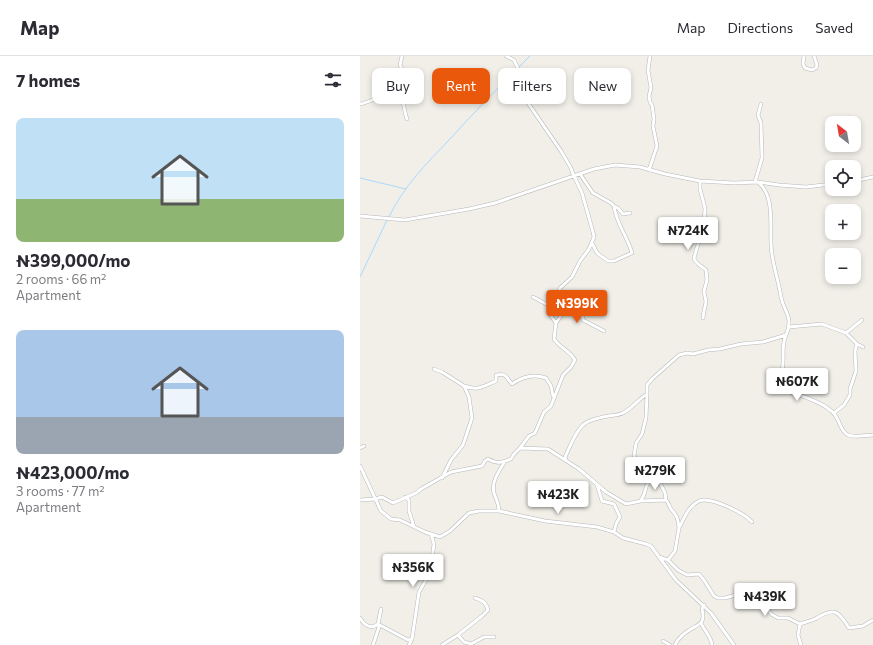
<!DOCTYPE html>
<html lang="en">
<head>
<meta charset="utf-8">
<style>
  body { margin:0; font-family:Commissioner,sans-serif; background:#f7f7f7; color:#2b2b33; height:100vh; display:flex; flex-direction:column; font-size:15px; white-space:nowrap }
  * { box-sizing:border-box; margin:0 }
  p { font-size:13px; color:#7c7c81 }
  .icon { flex:none; width:22px; height:22px; fill:none; stroke:currentColor; stroke-width:2; stroke-linecap:round; stroke-linejoin:round }
  .map { position:relative; flex:1; overflow:hidden }
  .details { display:flex; flex-direction:column; background:#fff; width:360px }
  .details>* { flex:none }
  .top-card { position:absolute; left:12px; top:12px; width:380px; height:36px; display:flex; gap:8px }
  .needle { width:26px; rotate:329deg }
  .buttons { position:absolute; left:465px; top:60px; display:grid; gap:8px }
  .buttons a { display:grid; place-items:center; width:36px; height:36px; border-radius:8px; background:#fff; box-shadow:0 2px 6px #0003; font-size:20px }
  .price { position:absolute; translate:-50% -34px; padding:0 9px; border-radius:4px; background:#fff; color:#222; font-size:13px; line-height:26px; filter:drop-shadow(0 1px 2px #0008) }
  .price::after { content:''; position:absolute; left:50%; top:24px; width:12px; height:9px; margin-left:-6px; background:inherit; clip-path:polygon(0 0,100% 0,50% 100%) }
  .price.active { background:#ea580c; color:#fff }
  ul { padding:0; list-style:none }
  li { display:grid; align-content:center; gap:8px; height:212px; padding:0 16px }
  li span { display:grid; place-items:center; height:124px; border-radius:8px; color:#555 }
  li>.icon { margin-inline-start:auto }
  span .icon { width:72px; height:72px; fill:#fffc; stroke-width:1 }
  li b { font-size:17px }
  h2 { display:flex; justify-content:space-between; align-items:center; height:48px; padding:0 16px; font-size:17px }
  .tag { padding:0 14px; border-radius:8px; background:#fff; box-shadow:0 2px 6px #0003; font-size:14px; line-height:36px }
  .tag.active { background:#ea580c; color:#fff }
  header { display:flex; align-items:center; gap:24px; box-sizing:border-box; height:56px; padding:0 20px; background:#fff; border-bottom:1px solid #e1e1e2 }
  header strong { font-size:19px }
  nav { display:flex; gap:22px; margin-inline-start:auto; font-size:14px }
  main { display:flex; flex:1; min-height:0 }
  .map>svg:first-child { display:block }
  .lines { fill:none; stroke-linecap:round; stroke-linejoin:round }
  .stream { stroke:#aadaff; stroke-width:1 }
  .minor-casing { stroke:#b5b8bc; stroke-width:4 }
  .minor { stroke:#fff; stroke-width:3 }
</style>
</head>
<body>
<header>
<strong>Map</strong>
<nav><a>Map</a><a>Directions</a><a>Saved</a></nav>
</header>
<main>
<section class="details">
<h2>7 homes<svg class="icon" aria-label="filters" viewBox="0 0 24 24"><path d="M4 7h16M4 17h16"/><circle cx="9" cy="7" r="2"/><circle cx="15" cy="17" r="2"/></svg></h2>
<ul>
<li><span style="background:linear-gradient(#bfe0f5 65%,#8fb573 0)"><svg class="icon" aria-label="home" viewBox="0 0 24 24"><path d="M3 11l9-7 9 7M6 9v11h12V9"/></svg></span><div><b>₦399,000/mo</b><p>2 rooms · 66 m²</p><p>Apartment</p></div></li>
<li><span style="background:linear-gradient(#a9c7e8 70%,#9aa5b1 0)"><svg class="icon" aria-label="home" viewBox="0 0 24 24"><path d="M3 11l9-7 9 7M6 9v11h12V9"/></svg></span><div><b>₦423,000/mo</b><p>3 rooms · 77 m²</p><p>Apartment</p></div></li>
</ul>
</section>
<div class="map">
<svg width="513" height="589" viewBox="0 0 513 589">
  <rect width="100%" height="100%" fill="#f1efe8"/>
  <g class="lines">
    <path class="stream" d="M0,122L46,133
      M29,161C43,131 67,107 89,84C115,55 142,28 170,0
      M0,221L27,164"/>
    <g class="minor-casing">
      <path id="minor" d="M42,0L40,9L47,23
        M146,0L154,4L162,21L168,47L201,95L211,112L213,118L222,137L233,176L234,181L229,193L220,205L212,221L200,232L197,240L190,250
        M444,0L443,8L445,12L452,14L456,12L457,9L454,0
        M0,48C14,46 27,33 41,38C44,47 44,55 47,63
        M289,114L297,90L293,70L294,63L292,49L290,46L289,40L291,32L288,14L290,0
        M220,118L233,137L251,147L254,150C256,168 268,181 272,197L254,205H248L237,197L232,187
        M340,125V133L345,152L344,168L334,202C335,208 342,210 346,214L347,224L344,235L346,246L344,255L343,262
        M494,125L513,121
        M395,126L402,102L401,67L398,59L401,48
        M254,150L258,152L263,158L270,157
        M0,160L45,164L109,153L135,147L234,113L255,109L280,111L305,118L340,125L374,127L398,126L419,129L446,131L472,128
        M197,240L208,250
        M173,241L190,250L189,257L196,267L194,283C200,292 209,294 215,304L211,311L203,319L191,350L184,356L175,377L169,380L160,392L188,393L219,413L246,436L266,448L281,445L306,444C309,447 309,450 311,453C317,460 318,462 319,472C324,463 328,450 339,445C350,440 384,457 392,466
        M196,267L208,250L221,253L223,264L244,275
        M429,271L462,268L486,277
        M426,279C420,292 426,305 421,318C419,321 416,325 413,329L416,332C431,336 466,346 475,359C480,365 480,375 488,379C495,382 506,379 513,379
        M497,288L503,291
        M74,313L82,316L104,330L109,341L112,362L103,389L91,404L82,422
        M104,330C118,335 122,331 136,325V319C148,317 145,321 152,328C162,321 174,318 186,322L191,330L193,340
        M474,357L484,349L490,339V333L496,315L495,295L497,288L486,277L502,264
        M0,392L4,390
        M206,404L205,401C210,391 215,376 223,369C228,364 236,363 243,361C250,359 257,360 263,357C271,353 279,343 287,338V329L292,323L319,299L327,297L333,298L348,294L360,293L381,288L403,286L426,279C434,260 424,257 421,241C419,227 414,213 412,198C408,177 417,143 399,127
        M0,410L21,455L31,463L40,464L65,476L80,481L90,475L109,457L119,455H139L185,465L237,471L254,476L263,482L286,488L291,490L316,524L351,557L374,589
        M297,421L305,437L306,444
        M237,429L242,445L254,448L260,461L256,468L254,476
        M45,441L49,444V455L54,471
        M0,444L15,443L22,441L33,447L56,437L61,433L91,416L122,410L125,405L128,403C137,408 142,407 151,403L154,398L160,392
        M281,444C288,436 282,427 295,424L298,418L283,414L274,400L276,387L282,378L286,362L287,338
        M139,455C139,448 136,443 134,437C131,426 139,415 144,407
        M299,501L308,504L318,514L327,519L339,518L344,524L354,540L358,542H365L376,539L392,543L405,549L411,558L418,562H428L440,568C445,566 451,565 455,563C474,551 478,554 489,572L503,570L513,564
        M308,504L315,495L319,472
        M21,553L18,568L48,584L52,583
        M0,562C4,569 11,574 18,568L19,571L13,589
        M341,567C344,574 352,582 352,589
        M440,568L438,579L441,589
        M98,579L122,560L128,554C126,546 122,544 115,542
        M303,585L310,589
        M49,589L52,583L59,536L70,517L74,488L71,478
        M82,589L98,579L104,586L111,588L124,581H134
        M315,589C316,585 324,577 328,575C338,568 346,569 342,553L344,549"/>
    </g>
    <use href="#minor" class="minor"/>
  </g>
</svg>
<div class="buttons">
<a><svg class="needle" viewBox="-14 -14 28 28"><path d="M0-13l5 13h-10z" fill="#e53935"/><path d="M0 13l5-13h-10z" fill="#7c7c81"/></svg></a>
<a><svg class="icon" aria-label="locate" viewBox="0 0 24 24"><circle cx="12" cy="12" r="6"/><path d="M12 2v4M12 18v4M2 12h4M18 12h4"/></svg></a>
<a>+</a>
<a>−</a>
</div>
<b class="price" style="left:328px;top:195px">₦724K</b>
<b class="price active" style="left:217px;top:268px">₦399K</b>
<b class="price" style="left:437px;top:346px">₦607K</b>
<b class="price" style="left:295px;top:435px">₦279K</b>
<b class="price" style="left:198px;top:459px">₦423K</b>
<b class="price" style="left:53px;top:532px">₦356K</b>
<b class="price" style="left:405px;top:561px">₦439K</b>
<div class="top-card">
<a class="tag">Buy</a>
<a class="tag active">Rent</a>
<a class="tag">Filters</a>
<a class="tag">New</a>
</div>
</div>
</main>
</body>
</html>
